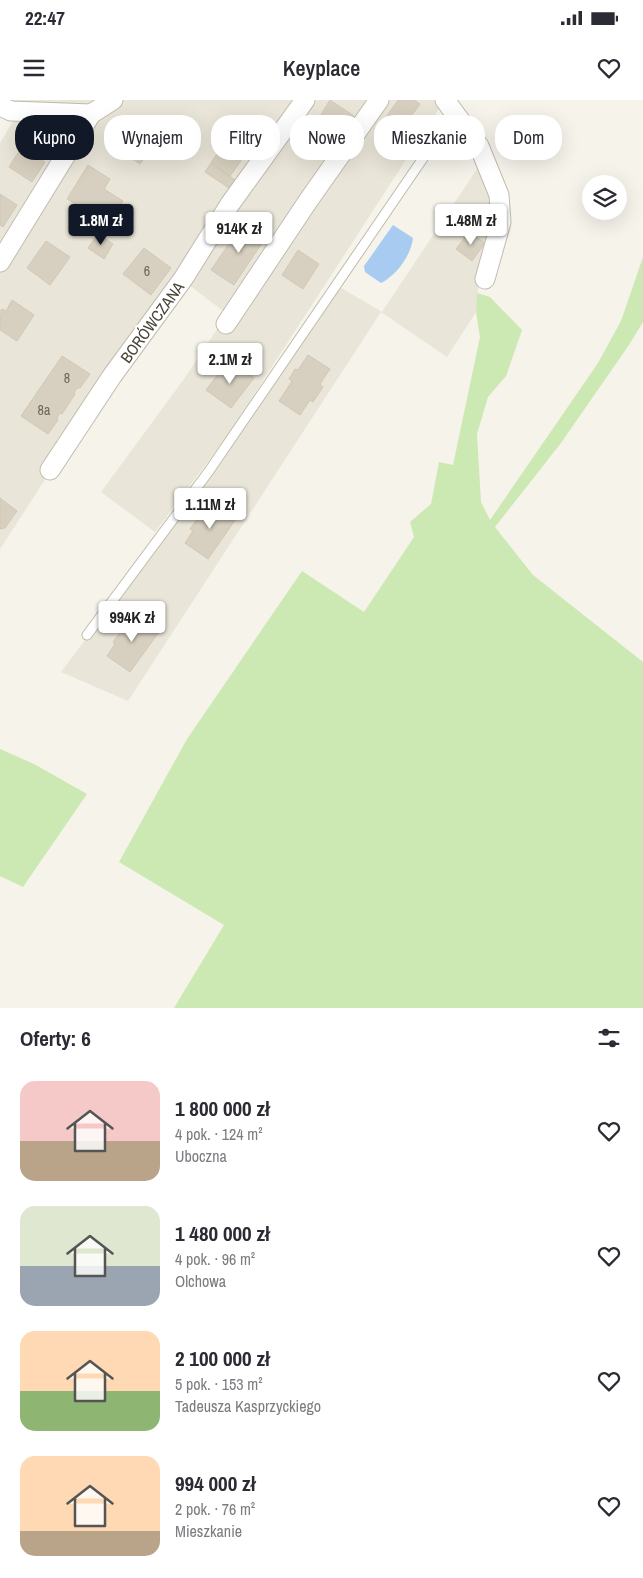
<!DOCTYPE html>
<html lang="pl">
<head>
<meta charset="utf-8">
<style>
  body { margin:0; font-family:"Archivo Narrow",sans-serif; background:#f7f7f7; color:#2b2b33; height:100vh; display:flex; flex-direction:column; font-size:19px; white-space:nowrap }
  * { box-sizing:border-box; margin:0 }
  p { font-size:16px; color:#7c7c81 }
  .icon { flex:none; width:28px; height:28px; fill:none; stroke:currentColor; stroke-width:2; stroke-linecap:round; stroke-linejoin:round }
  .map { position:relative; height:908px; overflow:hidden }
  .side { display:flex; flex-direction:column; background:#fff; flex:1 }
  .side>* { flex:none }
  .top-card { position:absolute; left:15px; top:15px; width:614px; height:45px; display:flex; gap:10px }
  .buttons { position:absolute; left:582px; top:75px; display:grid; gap:10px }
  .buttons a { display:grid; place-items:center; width:45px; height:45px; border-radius:50%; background:#fff; box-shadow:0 5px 20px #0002; font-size:25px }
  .price { position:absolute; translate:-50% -42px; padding:0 11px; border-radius:5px; background:#fff; color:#222; font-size:16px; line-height:32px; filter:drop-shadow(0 1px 2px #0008) }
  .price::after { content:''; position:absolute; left:50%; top:30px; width:15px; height:11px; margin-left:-8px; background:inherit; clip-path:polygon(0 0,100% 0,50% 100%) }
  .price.active { background:#111827; color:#fff }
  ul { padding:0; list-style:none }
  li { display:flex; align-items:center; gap:15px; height:125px; padding:0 20px }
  li span { display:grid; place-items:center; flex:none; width:140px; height:100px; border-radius:15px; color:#555 }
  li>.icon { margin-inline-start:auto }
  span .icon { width:60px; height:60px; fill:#fffc; stroke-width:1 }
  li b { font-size:21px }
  h2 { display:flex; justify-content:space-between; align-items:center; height:60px; padding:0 20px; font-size:21px }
  .pill { padding:0 18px; border-radius:20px; background:#fff; box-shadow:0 5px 20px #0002; font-size:18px; line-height:45px }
  .pill.active { background:#111827; color:#fff }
  .status { display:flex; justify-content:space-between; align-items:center; height:35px; padding:0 25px; background:#fff; direction:ltr }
  .status svg { height:14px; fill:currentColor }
  header { display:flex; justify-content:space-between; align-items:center; height:65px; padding:0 20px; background:#fff; font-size:22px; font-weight:600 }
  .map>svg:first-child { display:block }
  .residential { fill:#e9e5d8 }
  .green { fill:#cce9b4 }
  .water { fill:#a8ccf1 }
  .building { fill:#d7d0c0; stroke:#d2c8b3 }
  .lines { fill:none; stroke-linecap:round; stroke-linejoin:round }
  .lane-casing { stroke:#c1bcad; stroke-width:11 }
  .street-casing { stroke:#c1bcad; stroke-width:21 }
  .lane { stroke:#fff; stroke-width:9 }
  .street { stroke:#fff; stroke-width:19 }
  .labels { text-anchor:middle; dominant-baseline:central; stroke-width:4.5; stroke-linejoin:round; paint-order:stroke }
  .number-label { font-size:14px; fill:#6c675a }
  .street-label { font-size:16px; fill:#494438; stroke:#fff }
</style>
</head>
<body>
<div class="status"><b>22:47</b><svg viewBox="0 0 49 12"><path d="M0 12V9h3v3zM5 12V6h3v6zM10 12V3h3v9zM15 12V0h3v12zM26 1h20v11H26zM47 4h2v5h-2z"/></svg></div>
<header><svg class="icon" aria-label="menu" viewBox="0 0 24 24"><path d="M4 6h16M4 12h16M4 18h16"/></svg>Keyplace<svg class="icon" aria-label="heart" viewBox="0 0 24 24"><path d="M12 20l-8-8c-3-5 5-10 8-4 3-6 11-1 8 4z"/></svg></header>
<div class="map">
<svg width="643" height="908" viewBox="0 0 643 908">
  <rect width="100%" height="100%" fill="#f5f3ea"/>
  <path class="residential" d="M11,0H439L442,4L227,336L155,432L101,392L184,279L227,214L185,182L46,378L0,449V43L15,18L17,3Z
    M481,63L494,95L496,124L479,178L476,212L447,257L381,212L128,601L61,572L233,344L340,187L382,212Z"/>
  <path class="green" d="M643,157V222L629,245L561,343L495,427L533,475L643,562V908H174L224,825L119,762L187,639L302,471L364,512L414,437L410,422L431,404L439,362L453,365L480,237L476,212L477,193L490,197L522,230L506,276L488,297L477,334L481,402L490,420L598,263L621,221Z
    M0,649L34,664L87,694L23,787L0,776Z"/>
  <path class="water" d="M393,125L413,138C411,155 397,175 381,183L365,172L364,166Z"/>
  <path class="building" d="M330,0L354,16L337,41L314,26Z
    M398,0H414L420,4L392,42L386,37L391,30L382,23Z
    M134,23L157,39L140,64L117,49Z
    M227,39L247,52L230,76L211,63Z
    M26,40L38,48L34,55L21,48Z
    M21,48L45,62L32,82L9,67Z
    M211,63L235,80L229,88L205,72Z
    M88,65L110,79L104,89L123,101L109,123L67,99Z
    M0,94L17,105L3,127L0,125Z
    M244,122L266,137L234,185L211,170Z
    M469,132L485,143L472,161L456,149Z
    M98,134L113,144L104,159L88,148Z
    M46,141L70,157L50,185L27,168Z
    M144,148L171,168L151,195L123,174Z
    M298,150L319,164L303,189L282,175Z
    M12,200L34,215L17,241L0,230L1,210L2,209L6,211Z
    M308,255L330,269L320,284L323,287L313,302L310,300L300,315L279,301L292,281L289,279L295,269L298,270Z
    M62,256L90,274L80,288H77L74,293L75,294L62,314L60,313L57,318L58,320L48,334L21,316Z
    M233,263L254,278L231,308L206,290L222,269L226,272Z
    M0,398L17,411L5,428L0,429Z
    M212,402L236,419L208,459L185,443L193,431L190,429L198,418L200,420Z
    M135,515L159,532L130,572L107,556L115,544L113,542L121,531L123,533Z"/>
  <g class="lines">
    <g class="lane-casing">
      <path id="lane" d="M87,535L209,371L454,13"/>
    </g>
    <g class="street-casing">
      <path id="street" d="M445,0L479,46L499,95L501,122L485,179
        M0,6L11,11L91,14L113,0
        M0,162L91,14
        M226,224L308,101L379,0
        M50,370L112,276L183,179L230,104L305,0"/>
    </g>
    <use href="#lane" class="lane"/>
    <use href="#street" class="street"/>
  </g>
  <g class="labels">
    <g class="number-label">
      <text x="147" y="171">6</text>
      <text x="67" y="278">8</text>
      <text x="44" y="310">8a</text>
    </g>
    <g class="street-label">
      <text transform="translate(152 222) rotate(-54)">BORÓWCZANA</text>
    </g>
  </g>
</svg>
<div class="buttons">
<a><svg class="icon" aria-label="layers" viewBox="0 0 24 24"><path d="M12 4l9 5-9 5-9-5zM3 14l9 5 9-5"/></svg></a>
</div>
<b class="price active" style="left:101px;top:146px">1.8M zł</b>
<b class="price" style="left:471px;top:146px">1.48M zł</b>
<b class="price" style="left:239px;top:154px">914K zł</b>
<b class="price" style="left:230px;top:285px">2.1M zł</b>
<b class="price" style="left:210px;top:430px">1.11M zł</b>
<b class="price" style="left:132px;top:543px">994K zł</b>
<div class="top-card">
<a class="pill active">Kupno</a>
<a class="pill">Wynajem</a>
<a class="pill">Filtry</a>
<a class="pill">Nowe</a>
<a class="pill">Mieszkanie</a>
<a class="pill">Dom</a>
</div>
</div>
<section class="side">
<h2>Oferty: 6<svg class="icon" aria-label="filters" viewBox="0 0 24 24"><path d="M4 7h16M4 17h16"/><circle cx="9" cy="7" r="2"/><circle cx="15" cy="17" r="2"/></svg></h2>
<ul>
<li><span style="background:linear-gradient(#f6c9c9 60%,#b9a48a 0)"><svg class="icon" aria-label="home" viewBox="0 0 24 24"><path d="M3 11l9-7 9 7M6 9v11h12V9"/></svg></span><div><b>1 800 000 zł</b><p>4 pok. · 124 m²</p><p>Uboczna</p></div><svg class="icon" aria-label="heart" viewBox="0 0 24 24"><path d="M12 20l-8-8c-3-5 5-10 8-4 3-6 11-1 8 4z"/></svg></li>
<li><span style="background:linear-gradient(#dfe7d0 60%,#9aa5b1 0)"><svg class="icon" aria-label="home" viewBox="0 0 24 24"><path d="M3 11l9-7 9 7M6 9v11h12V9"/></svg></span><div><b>1 480 000 zł</b><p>4 pok. · 96 m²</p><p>Olchowa</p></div><svg class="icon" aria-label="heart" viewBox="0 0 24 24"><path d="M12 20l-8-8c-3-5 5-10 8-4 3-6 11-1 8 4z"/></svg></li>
<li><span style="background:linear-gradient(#ffd9b3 60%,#8fb573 0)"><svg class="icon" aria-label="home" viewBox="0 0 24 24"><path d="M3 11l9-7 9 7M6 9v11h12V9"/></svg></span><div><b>2 100 000 zł</b><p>5 pok. · 153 m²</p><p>Tadeusza Kasprzyckiego</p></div><svg class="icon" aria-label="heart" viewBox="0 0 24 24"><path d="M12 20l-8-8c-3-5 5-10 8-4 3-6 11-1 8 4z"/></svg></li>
<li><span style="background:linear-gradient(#ffd9b3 75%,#b9a48a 0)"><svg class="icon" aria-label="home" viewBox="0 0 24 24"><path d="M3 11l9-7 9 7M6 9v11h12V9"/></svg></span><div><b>994 000 zł</b><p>2 pok. · 76 m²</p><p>Mieszkanie</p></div><svg class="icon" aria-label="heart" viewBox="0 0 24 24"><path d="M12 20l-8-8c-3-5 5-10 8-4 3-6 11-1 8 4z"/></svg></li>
</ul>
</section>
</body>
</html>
